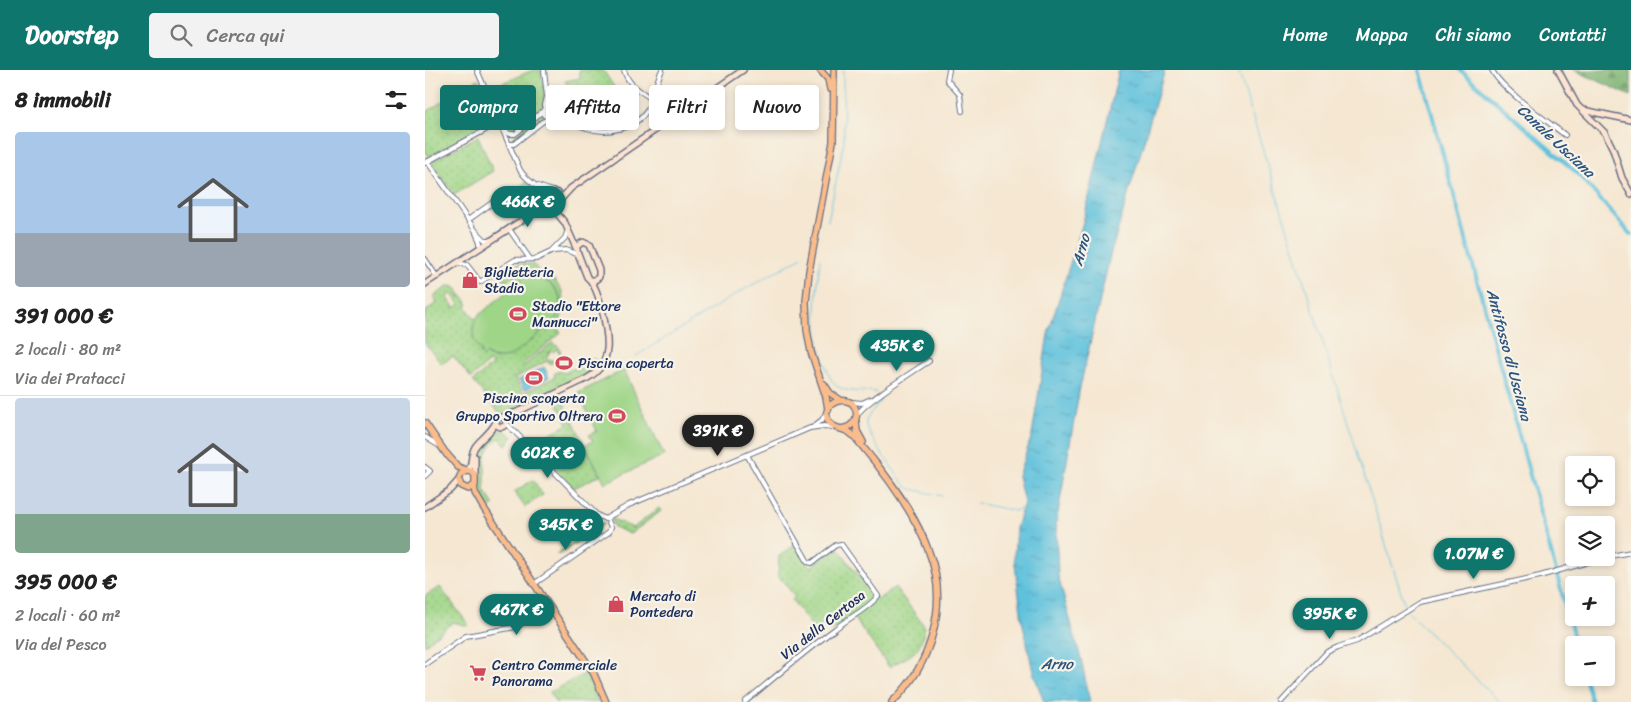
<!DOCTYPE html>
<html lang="it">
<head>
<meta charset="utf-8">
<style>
  body { margin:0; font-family:Sriracha,sans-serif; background:#f2f2f2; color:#222; height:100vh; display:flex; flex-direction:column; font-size:19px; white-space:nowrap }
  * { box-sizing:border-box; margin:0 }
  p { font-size:16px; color:#767676 }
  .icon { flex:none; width:28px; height:28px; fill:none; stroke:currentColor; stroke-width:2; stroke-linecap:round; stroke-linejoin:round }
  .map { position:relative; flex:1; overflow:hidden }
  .drawer { display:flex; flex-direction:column; background:#fff; width:425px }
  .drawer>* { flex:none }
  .guide { position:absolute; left:15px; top:15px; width:475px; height:45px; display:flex; gap:10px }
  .buttons { position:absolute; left:1140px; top:386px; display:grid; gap:10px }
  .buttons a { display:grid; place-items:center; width:50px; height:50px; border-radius:5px; background:#fff; box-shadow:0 2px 8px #0003; font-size:25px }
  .price { position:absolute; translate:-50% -42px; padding:0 11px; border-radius:18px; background:#0f766e; color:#fff; font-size:16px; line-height:32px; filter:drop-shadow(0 1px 2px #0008) }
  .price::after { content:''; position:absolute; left:50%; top:30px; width:15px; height:11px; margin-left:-8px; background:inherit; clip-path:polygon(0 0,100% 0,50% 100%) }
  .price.selected { background:#222; color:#fff }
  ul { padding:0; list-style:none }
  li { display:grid; align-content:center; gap:10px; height:265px; padding:0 15px }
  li+li { border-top:1px solid #e0e0e0 }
  li span { display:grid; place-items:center; height:155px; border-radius:5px; color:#555 }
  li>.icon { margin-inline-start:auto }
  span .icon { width:90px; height:90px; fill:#fffc; stroke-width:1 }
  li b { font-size:21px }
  h2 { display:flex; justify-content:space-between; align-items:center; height:60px; padding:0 15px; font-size:21px }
  .pill { padding:0 18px; border-radius:5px; background:#fff; box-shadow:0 2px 8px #0003; font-size:18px; line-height:45px }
  .pill.selected { background:#0f766e; color:#fff }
  header { display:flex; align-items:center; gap:30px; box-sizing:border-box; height:70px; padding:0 25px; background:#0f766e; color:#fff }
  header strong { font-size:24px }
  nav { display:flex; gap:28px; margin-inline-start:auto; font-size:18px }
  .search { width:350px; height:45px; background:#f2f2f2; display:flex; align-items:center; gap:12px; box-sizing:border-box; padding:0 18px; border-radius:5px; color:#767676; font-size:19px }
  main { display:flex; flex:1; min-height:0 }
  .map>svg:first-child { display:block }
  .green { fill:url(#green-dots); stroke:#5d8272 }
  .forest { fill:url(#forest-firs); stroke:#4d7269 }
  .pitch { fill:#9fd587; stroke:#5d8272 }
  .water { fill:url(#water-ripples); stroke:#3c789d }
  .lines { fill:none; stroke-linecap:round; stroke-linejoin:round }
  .stream { stroke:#5ec1dc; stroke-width:1 }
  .canal { stroke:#5ec1dc; stroke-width:4 }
  .street-casing { stroke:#676f86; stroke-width:6 }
  .secondary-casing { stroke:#676f86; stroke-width:8 }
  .primary-casing { stroke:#676f86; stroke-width:8 }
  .street { stroke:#fff; stroke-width:4 }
  .secondary { stroke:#fde4d1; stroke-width:5 }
  .primary { stroke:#fabc8b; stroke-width:5.5 }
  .labels { text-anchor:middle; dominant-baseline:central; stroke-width:4.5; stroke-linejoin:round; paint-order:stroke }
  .poi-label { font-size:14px; fill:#1b2f5e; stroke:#f7f3e8; text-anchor:start }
  .street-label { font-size:14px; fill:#1b2f5e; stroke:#f7f3e8 }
  .water-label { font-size:15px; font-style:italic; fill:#2c547e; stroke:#f7f3e8 }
</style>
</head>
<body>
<header>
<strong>Doorstep</strong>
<div class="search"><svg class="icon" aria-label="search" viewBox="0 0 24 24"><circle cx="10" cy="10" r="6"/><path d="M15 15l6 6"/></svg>Cerca qui</div>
<nav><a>Home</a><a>Mappa</a><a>Chi siamo</a><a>Contatti</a></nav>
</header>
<main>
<section class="drawer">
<h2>8 immobili<svg class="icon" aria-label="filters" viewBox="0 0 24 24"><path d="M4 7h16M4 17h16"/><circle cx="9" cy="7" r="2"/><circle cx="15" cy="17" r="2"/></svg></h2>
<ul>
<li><span style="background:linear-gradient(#a9c7e8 65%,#9aa5b1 0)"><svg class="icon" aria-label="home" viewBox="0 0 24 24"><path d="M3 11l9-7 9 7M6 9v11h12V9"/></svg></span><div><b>391 000 €</b><p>2 locali · 80 m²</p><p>Via dei Pratacci</p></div></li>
<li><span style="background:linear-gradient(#c9d6e8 75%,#7fa58c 0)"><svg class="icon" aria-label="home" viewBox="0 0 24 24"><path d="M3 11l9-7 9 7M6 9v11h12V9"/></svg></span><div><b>395 000 €</b><p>2 locali · 60 m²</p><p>Via del Pesco</p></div></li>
</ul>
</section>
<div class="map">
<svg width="1206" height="632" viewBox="0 0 1206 632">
  <defs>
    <pattern id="green-dots" width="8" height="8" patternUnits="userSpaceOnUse" patternTransform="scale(1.25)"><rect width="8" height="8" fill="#9fd587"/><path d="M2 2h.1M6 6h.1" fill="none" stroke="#88b777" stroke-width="1.8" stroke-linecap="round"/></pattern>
    <pattern id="forest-firs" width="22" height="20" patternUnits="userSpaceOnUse" patternTransform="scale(1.25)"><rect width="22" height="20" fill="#7fb674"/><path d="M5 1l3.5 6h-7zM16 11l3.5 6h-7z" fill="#679462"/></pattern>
    <pattern id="water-ripples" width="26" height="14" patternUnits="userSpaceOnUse" patternTransform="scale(1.25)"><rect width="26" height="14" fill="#5ec1dc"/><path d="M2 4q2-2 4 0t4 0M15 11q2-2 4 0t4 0" fill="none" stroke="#4d9db6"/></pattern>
  </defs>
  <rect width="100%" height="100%" fill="#f7f3e8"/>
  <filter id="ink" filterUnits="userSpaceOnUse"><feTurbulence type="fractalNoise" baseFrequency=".02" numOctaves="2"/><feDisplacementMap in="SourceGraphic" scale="10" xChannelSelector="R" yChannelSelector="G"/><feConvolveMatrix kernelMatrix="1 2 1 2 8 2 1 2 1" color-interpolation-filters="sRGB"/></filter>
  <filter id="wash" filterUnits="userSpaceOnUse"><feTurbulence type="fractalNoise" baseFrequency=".0096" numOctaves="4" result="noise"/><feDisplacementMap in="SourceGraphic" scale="20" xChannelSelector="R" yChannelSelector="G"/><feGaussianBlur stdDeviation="1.12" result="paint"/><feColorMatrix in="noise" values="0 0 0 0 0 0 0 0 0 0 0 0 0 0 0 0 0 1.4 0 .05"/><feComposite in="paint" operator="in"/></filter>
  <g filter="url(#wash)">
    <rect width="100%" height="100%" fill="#f5e7d1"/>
    <path class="green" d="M108,0H116C117,8 119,16 120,23C122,42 102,52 90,62L86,63L81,60L76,49L80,45L68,17Z
      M154,0H178L193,23C179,30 169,26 159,16L147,25L140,11L155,8Z
      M53,9L71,51L3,87L0,82V43L40,16L41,17Z
      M117,43L121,48L116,50L89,72H86V69Z
      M53,66L68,101L29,125L6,92Z
      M101,112C114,122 112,133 100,142L86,123Z
      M93,194H108L116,203L129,210L137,221L139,237L135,252L131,256L136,263L98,294L99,296L127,273L134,277L136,282L134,283L132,279L128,282L126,280L121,288L130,291V292L124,294L122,291L90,308L98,323L130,307L129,304L134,301L140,303L147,299L160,298L159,296L167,288L173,291L169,298L162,304L84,342L76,343L72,340L48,311L68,294L64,292L46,308L28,286L17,294L0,273V242L11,233L9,226L25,215L27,217L29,216L36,224L30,228L26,224L22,227L30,238L35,234L31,230L37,225L43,234L41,237L51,250L48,264C51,270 55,279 60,284C78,302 118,258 131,247C141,225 129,208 106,208L107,201L92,213L88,207L80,212L77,207Z
      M132,325L137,329L175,405L149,418L105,374L143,354L129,327Z
      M74,361H80L88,367L81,375L74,368C53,383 63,398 59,420L69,435L65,438L54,421C63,391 40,388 74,361Z
      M108,410L118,425L100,437L89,422Z
      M234,438L236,441L205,464L189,457L186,448L208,458Z
      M179,452L180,453L135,484H131Z
      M370,475L385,497L413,478L452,530L470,517L500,557C494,586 488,583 464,597L427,545L407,561L401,554L391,562L367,530L370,527L353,505L354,486Z
      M15,517L43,554V556L28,552L0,575V526Z
      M161,603L174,632H130L125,622Z"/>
    <path class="forest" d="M1149,0H1206V26Z"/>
    <path class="pitch" d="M107,200L110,204L107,207C128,208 143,229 131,248C125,255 91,284 83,287C75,289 67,288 60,284L58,286L55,283L57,282C46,271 46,259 52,247Z
      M199,300L239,385L180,413L160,375L168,371L164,365L172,361L153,323Z"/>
    <path class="water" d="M694,0H740L685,186L654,322L631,454L633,506L656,589L665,632H619L608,602L597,550L589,486L591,458L599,433L593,406L607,365L623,264L658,152Z
      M119,297L124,307L99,320L94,310Z"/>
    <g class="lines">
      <path class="stream" d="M813,0L981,539
        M403,151L419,72L418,1
        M395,189C391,228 387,260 401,297C404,305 406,312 413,317C426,324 439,320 451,322
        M211,286L315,222L377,187
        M456,329C453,336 443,343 441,351C438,361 473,406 481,416L486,419L517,426
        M551,433L590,441L597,438
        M983,542L1075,632"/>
      <path class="canal" d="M995,0L1151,575
        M1035,0L1153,104L1206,165
        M1160,608L1167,632"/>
    </g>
  </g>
  <g filter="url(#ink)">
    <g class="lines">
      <g class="street-casing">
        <path id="street" d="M52,0L95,100C102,112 115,116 122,127
          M119,0L122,27L120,35
          M199,0C203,15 215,21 227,29
          M524,0L522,10L535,25L537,41
          M1067,0C1075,18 1122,51 1140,65
          M123,22L129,36
          M131,38L143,48
          M129,46C141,47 150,55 162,58C181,65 210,59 222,41C230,28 230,13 237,0
          M80,61L85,64H90L118,41
          M84,74H89L117,52L129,46L131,39L125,35L121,36L118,41L119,45L124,48
          M2,91L50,160L60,170H66
          M0,93L75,52
          M113,116L130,122
          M43,150L84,121
          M84,159L105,189
          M51,163L55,172V178
          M128,181L141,180L152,184
          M0,189L12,207
          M32,193L42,195L55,212L90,190L111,189L126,182L140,168L143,160
          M426,332L437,333L446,329
          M432,345C440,331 488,302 504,291
          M81,353L172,445L180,449L204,435L385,358L399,356L407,357
          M389,356L397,350L401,343
          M0,367L13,375
          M0,397L5,401L0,406
          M1181,487L1206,482
          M109,514L184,462L186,457L182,448
          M0,594L41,566L91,557L125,537
          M320,632C350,607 379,582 410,559C423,548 442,540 453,526L416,474L411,475L387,493L383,492L322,385
          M856,632L902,582L913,577L932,571L995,532L1115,506L1177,488"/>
      </g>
      <g class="secondary-casing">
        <path id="secondary" d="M1133,0L1152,35L1180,63L1188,79L1197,108L1206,124
          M1158,40L1206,50
          M122 129a7 7 0 1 1 14 0a7 7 0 1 1-14 0Z
          M136,129L146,118L318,0
          M125,135L140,153L151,178
          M158,172L164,175L174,200V207L170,210H165L162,207L152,181V176Z
          M0,214L111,141L125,135
          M77,347L92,342L161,309C190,294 183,265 177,239C174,229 172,218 165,210
          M71 352a5 5 0 1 1 10 0a5 5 0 1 1-10 0Z
          M50,387V405
          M43,401C48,394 45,385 50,377C56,368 66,363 71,352
          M0,437L25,420L34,410"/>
      </g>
      <g class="primary-casing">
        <path id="primary" d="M395,0L403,9L405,19
          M399,314L405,323L414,329
          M403,339L401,327L386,282L382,260L381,232L384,201L408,72L409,0
          M431,351L432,361L438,372
          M0,353L22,385
          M416,359C431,357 436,344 427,333C414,325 395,337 404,352C409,359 417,358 424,362C429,365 433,371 437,376C463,407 490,443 504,482C524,533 507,595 467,632
          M21,383L33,397L47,402L50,405V415L43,419L36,416L34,410L36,404L42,401
          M49,416L50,423L58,437L168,602L181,632"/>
      </g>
      <use href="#street" class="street"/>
      <use href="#secondary" class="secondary"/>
      <use href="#primary" class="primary"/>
    </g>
  </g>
  <defs>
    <g id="shop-bare" transform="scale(1.35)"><path d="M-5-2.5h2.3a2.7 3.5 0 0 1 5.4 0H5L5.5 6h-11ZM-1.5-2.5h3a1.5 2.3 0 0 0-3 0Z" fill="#d1495b" stroke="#f7f3e8" stroke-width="2.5" paint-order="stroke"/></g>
    <g id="stadium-bare" transform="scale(1.35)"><path d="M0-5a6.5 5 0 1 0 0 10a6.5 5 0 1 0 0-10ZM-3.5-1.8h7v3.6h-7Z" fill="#d1495b" stroke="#f7f3e8" stroke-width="2.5" paint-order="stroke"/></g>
    <g id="supermarket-bare" transform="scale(1.35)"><path d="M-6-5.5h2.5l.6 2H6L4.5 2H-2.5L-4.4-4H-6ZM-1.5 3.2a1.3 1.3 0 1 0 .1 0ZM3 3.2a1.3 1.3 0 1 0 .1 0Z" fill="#d1495b" stroke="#f7f3e8" stroke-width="2.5" paint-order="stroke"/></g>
  </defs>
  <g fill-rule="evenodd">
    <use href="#shop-bare" x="45" y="210"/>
    <use href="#stadium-bare" x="93" y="244"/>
    <use href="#stadium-bare" x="139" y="293"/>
    <use href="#stadium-bare" x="109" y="308"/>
    <use href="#stadium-bare" x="192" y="346"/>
    <use href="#shop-bare" x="191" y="534"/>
    <use href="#supermarket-bare" x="53" y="603"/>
  </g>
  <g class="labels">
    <g class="poi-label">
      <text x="59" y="202">Biglietteria<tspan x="59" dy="16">Stadio</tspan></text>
      <text x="107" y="236">Stadio "Ettore<tspan x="107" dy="16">Mannucci"</tspan></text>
      <text x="153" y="293">Piscina coperta</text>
      <text x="109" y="328" text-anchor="middle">Piscina scoperta</text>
      <text x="178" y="346" text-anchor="end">Gruppo Sportivo Oltrera</text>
      <text x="205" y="526">Mercato di<tspan x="205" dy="16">Pontedera</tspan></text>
      <text x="67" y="595">Centro Commerciale<tspan x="67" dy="16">Panorama</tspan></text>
    </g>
    <g class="street-label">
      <text transform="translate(398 555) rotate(-38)">Via della Certosa</text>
    </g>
    <g class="water-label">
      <text transform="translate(1131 71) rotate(43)">Canale Usciana</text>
      <text transform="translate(656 180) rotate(-75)">Arno</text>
      <text transform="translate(1084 285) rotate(75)">Antifosso di Usciana</text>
      <text x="632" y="594">Arno</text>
    </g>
  </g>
</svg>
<div class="buttons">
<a><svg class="icon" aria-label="locate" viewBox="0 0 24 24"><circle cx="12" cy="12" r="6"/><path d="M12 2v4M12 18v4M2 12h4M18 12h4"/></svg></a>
<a><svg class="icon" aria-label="layers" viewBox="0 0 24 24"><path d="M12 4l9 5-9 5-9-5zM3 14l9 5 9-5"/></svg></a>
<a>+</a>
<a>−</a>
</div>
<b class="price" style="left:103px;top:158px">466K €</b>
<b class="price" style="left:472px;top:302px">435K €</b>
<b class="price selected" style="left:293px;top:387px">391K €</b>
<b class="price" style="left:123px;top:409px">602K €</b>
<b class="price" style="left:141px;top:481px">345K €</b>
<b class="price" style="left:1049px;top:510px">1.07M €</b>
<b class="price" style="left:92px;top:566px">467K €</b>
<b class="price" style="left:905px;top:570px">395K €</b>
<div class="guide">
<a class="pill selected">Compra</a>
<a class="pill">Affitta</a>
<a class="pill">Filtri</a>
<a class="pill">Nuovo</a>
</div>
</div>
</main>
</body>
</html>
